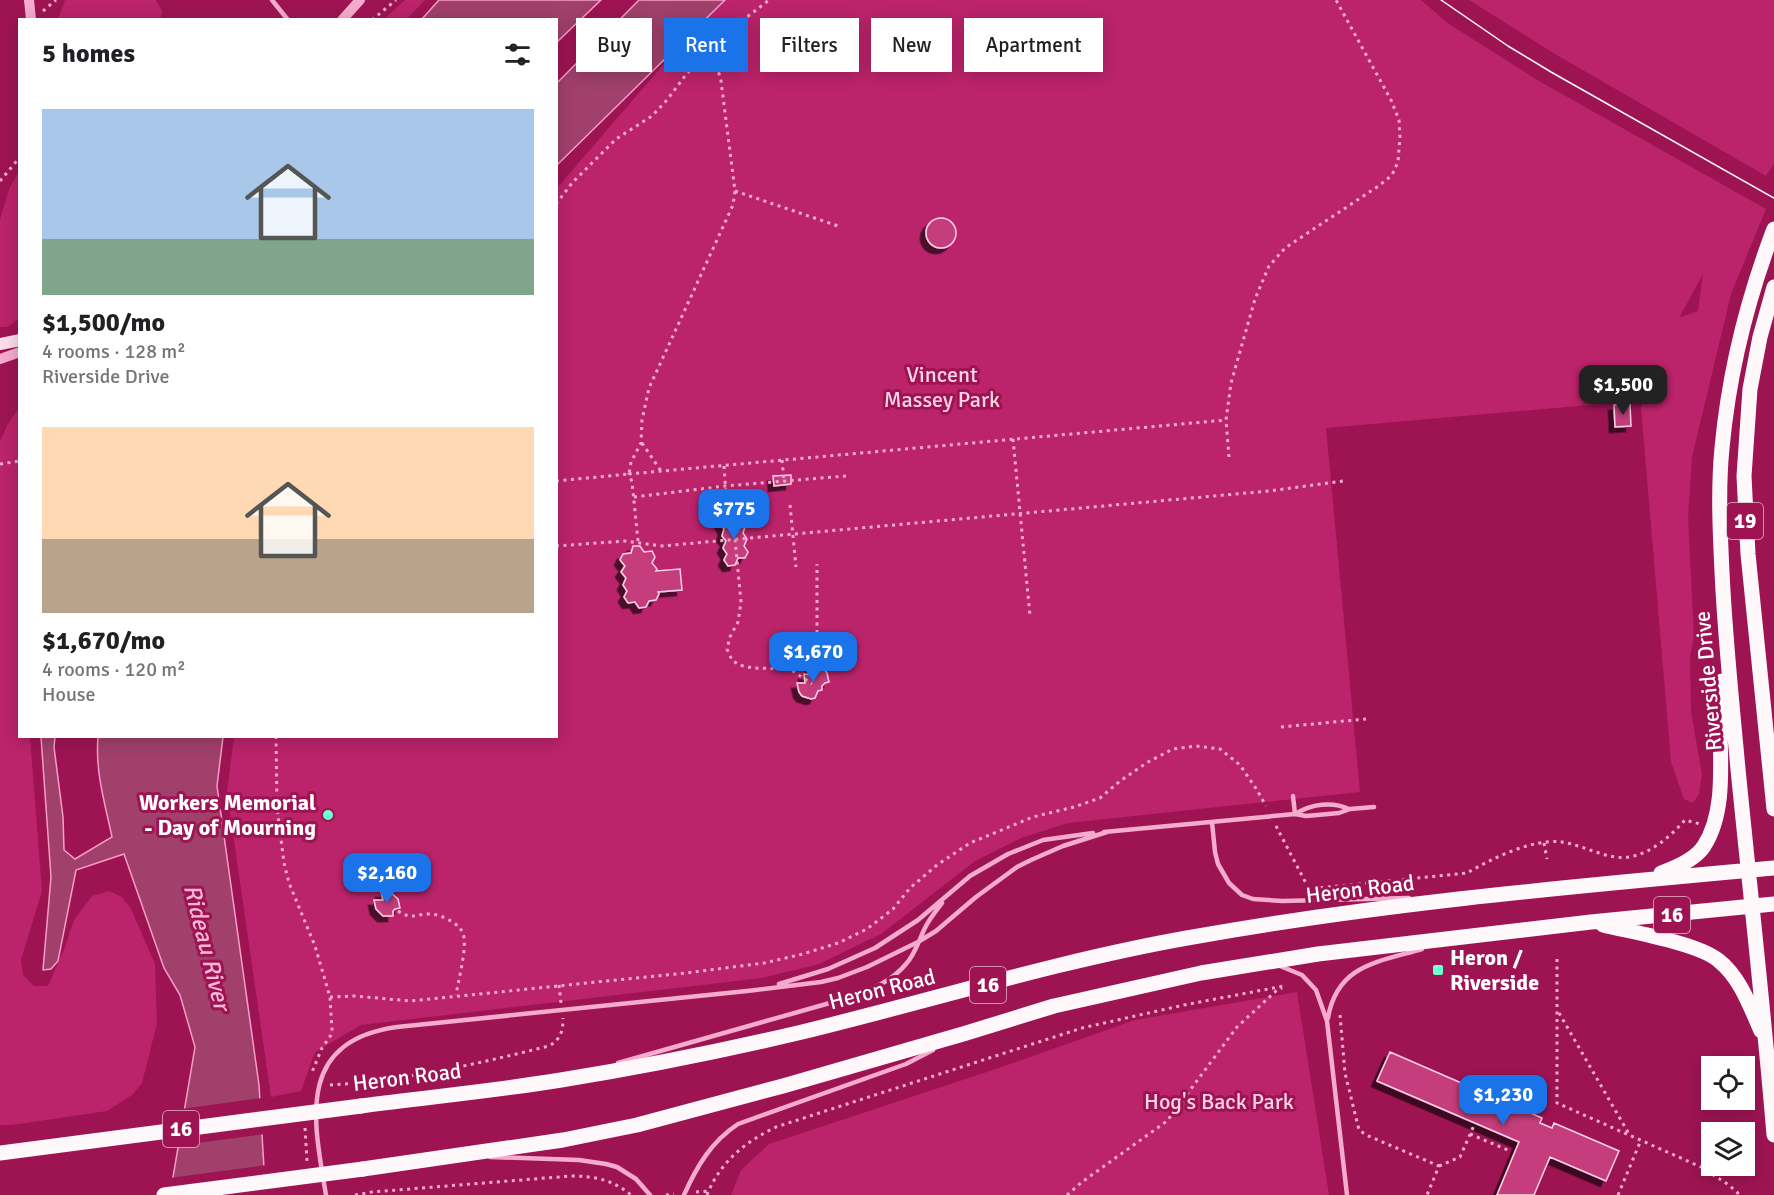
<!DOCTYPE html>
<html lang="en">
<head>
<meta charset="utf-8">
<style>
  body { margin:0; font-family:Signika,sans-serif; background:#f2f2f2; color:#202124; height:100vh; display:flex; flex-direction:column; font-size:22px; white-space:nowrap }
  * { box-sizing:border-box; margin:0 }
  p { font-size:20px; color:#757577 }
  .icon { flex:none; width:33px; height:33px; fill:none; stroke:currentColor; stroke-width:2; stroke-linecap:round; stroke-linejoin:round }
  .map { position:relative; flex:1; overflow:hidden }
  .drawer { position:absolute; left:18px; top:18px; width:540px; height:720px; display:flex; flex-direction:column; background:#fff; border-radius:0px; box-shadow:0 3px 15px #0003 }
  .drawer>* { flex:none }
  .top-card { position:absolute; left:576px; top:18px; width:570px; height:54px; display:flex; gap:12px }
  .buttons { position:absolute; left:1701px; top:1056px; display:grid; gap:12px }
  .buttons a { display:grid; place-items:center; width:54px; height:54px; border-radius:0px; background:#fff; box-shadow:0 3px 15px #0003; font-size:30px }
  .price { position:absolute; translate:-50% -51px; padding:0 14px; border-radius:12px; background:#1a73e8; color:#fff; font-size:20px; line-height:39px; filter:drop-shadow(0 2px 3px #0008) }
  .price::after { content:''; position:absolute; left:50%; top:36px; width:18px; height:14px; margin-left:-9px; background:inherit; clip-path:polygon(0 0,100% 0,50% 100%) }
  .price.selected { background:#222; color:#fff }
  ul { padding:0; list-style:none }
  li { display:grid; align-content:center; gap:12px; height:318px; padding:0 24px }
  li span { display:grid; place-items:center; height:186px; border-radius:0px; color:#555 }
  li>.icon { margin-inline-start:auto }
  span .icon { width:108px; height:108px; fill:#fffc; stroke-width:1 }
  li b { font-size:26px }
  h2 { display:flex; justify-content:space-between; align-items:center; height:72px; padding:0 24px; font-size:26px }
  .chip { padding:0 21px; border-radius:0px; background:#fff; box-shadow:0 3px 15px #0003; font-size:21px; line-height:54px }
  .chip.selected { background:#1a73e8; color:#fff }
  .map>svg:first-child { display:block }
  .green { fill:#bb236a; fill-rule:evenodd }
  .water { fill:#a0406b; stroke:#f79dc8; stroke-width:1.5 }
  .pier { fill:#9e1453 }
  .building { fill:#c53d7c; stroke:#fdd3e7; stroke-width:1.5; filter:url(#shadow) }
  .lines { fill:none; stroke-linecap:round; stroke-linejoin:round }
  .path { stroke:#f4abcd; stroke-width:3; stroke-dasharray:3 4.5; stroke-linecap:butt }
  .service { stroke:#f4abcd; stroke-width:4.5 }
  .tertiary { stroke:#f4abcd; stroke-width:10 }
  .secondary { stroke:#fddbea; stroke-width:12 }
  .primary { stroke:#fff8fb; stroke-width:15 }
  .tram { stroke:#fff; stroke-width:1.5 }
  .primary-bridge { stroke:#fff8fb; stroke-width:15 }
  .poi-dot { fill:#6effd2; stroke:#9e1453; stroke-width:2 }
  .labels { text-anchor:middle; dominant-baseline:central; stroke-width:6; stroke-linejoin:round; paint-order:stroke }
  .shield { fill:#9e1453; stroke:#e2b8cb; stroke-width:1.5 }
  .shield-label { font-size:21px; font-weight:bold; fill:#fff }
  .park-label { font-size:22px; fill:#fdd3e7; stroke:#9e1453 }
  .street-label { font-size:22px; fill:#fff; stroke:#9e1453 }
  .poi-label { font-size:22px; font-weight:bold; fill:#fff; stroke:#9e1453; text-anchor:end }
  .water-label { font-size:24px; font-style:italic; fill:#fab8d7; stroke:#9e1453 }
</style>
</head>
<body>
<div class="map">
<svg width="1774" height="1195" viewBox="0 0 1774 1195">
  <defs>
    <filter id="shadow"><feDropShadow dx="-5.5" dy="5.5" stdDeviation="0" flood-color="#0009"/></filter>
  </defs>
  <rect width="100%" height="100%" fill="#9e1453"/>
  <path class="green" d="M65,0H156L162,11L161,19H56L59,16Z
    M405,0H425L407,19H384Z
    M724,0H1421L1449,24L1539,81L1766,209L1731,294L1692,457L1688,518L1694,636L1690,657L1691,712L1702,774L1699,794L1693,803L1684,799L1671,762L1641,407L1646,398L1639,394L1635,401L1326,428L1360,792L1068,823L1021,838L975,861L881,934L819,964L762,978L361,1025L315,1052L301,1091L271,1097L227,792L234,737L556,736L557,188L694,29ZM1703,274L1698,311L1681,317L1680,316Z
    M1469,0H1774V164L1766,176L1555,54Z
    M19,171V319L7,327H0V220L9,189Z
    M19,408L20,736L30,737L42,891L21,960L23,975L34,986H48L65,947L74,920L92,896L109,891L122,897L131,909L155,964L157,1023L142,1083L132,1095L107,1111L12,1125H0V441L8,424Z
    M1297,992L1329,1195H731L741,1170L769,1144L996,1069L1135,1020Z"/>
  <path class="water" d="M439,0H601L557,42L556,20L422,19Z
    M639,0H725L557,165V83Z
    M41,737H55L54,747L63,817L64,850L75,859L112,837C105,804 95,771 98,737H223L217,786L259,1085L264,1168L170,1195L195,1047L180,995L164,968L124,854L76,870L58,961L51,969L43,970L51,877Z"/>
  <path class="pier" d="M262,1098L265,1134L175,1146L181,1109Z
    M267,1165L266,1195H167L170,1178Z"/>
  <path class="building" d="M926 233a15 15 0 1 1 30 0a15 15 0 1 1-30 0Z
    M1630,404L1631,426L1615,427L1614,405Z
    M791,475V484L774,486L773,476Z
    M730,516L734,522L741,521L745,527L743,533L747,539L744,546L748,552L745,558H738L735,565L728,566L724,560L727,554L723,548L726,541L722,536L724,529L720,523L723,517Z
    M633,546H640L644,552L652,551L655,557L652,563L657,569L656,571L680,569L682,590L658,592L659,594L656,600L649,601L646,607L639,608L635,602L628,603L624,597L627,591L623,585L626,578L621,572L625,566L620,560L623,554L631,553Z
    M811,666H816L824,669L827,673L829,682L825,683L822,686V690L818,691L815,698L811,699L802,696L799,692L797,683H805L804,674L813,675Z
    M381,892L391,893L398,899L400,908L395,909L393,911V916H383L376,909L374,900H383Z
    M1390,1052L1542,1118L1540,1123L1552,1128L1554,1123L1619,1151L1606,1181L1550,1157L1534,1195H1497L1519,1142L1377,1081Z"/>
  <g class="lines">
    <path class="path" d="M43,11L56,0
      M372,20L396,0
      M0,181L20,157
      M735,191L841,227
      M556,204L572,183L616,139L652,116L667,100L685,76L711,45L769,0
      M1013,439L1030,616
      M642,443L661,471
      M1229,457L1226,420L1231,383L1255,299L1269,266L1285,248L1380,185L1392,175L1398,162L1400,137L1399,120L1391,100L1336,0
      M782,460L784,481
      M0,464L20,461
      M724,466L728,524L735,539L741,602L738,622L730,637L727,649L732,660L739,665L753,668L790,669L812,684
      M556,481L629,474L631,462L641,443L642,420L649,388L733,205L735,191L721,81L711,45
      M634,497L725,486L846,476
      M790,505L796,567
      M638,541L632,482L629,474L1226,420
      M556,546L625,541L662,546L1269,491L1343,481
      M817,633V564
      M1281,727L1366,719
      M276,736L277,808L284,863L289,883L315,946L330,997L332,1030L331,1035L322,1048L312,1072
      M1276,826L1309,889L1467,873C1491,859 1533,838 1562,842C1580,845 1597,854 1615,857C1643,861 1668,839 1685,820L1700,824
      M1544,843L1547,859
      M398,911C412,920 414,914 429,914C436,914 444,917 451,921C457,925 461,928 463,934C468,945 458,982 456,995
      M1557,959V1103L1701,1167L1729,1185L1740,1195
      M559,985L561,1003
      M330,997L355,996L410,1001L686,973L764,963L803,954L838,943L867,929L893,909L910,888L937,865L970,843L1033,817L1074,807L1100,798L1120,781L1148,762L1173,749L1196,746L1220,749L1240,765L1257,790L1266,806
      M1559,1013L1629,1134
      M1340,1015L1345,1073L1359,1130L1366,1135L1439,1166L1427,1195
      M330,1085C405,1081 476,1064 549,1046C561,1039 563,1031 563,1018
      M305,1128L307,1161
      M1470,1134L1510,1151
      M1439,1166L1460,1157L1475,1123
      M696,1192L709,1191
      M355,1195L372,1192L571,1176C595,1176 613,1180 631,1195
      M666,1195L674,1194
      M707,1195C720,1162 745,1142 776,1127L1082,1028L1184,1005L1284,986
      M1067,1195L1082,1182L1167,1121L1237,1027L1276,991L1282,988
      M1618,1195L1641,1140"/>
    <path class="service" d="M272,0L288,20
      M1293,796L1295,814
      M1295,814C1311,804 1332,801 1349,809
      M1212,822L1215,852L1218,864L1229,883L1242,895L1253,899L1282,901L1409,898
      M1104,832L1295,814L1306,816L1339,813L1350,809L1374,807
      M1280,966L1302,975L1316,990L1327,1021L1347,1195
      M779,984L828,969L875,948L918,920L970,876L1008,854L1043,840L1093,833
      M1328,1018C1337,965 1378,962 1422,949
      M618,1063L851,997C871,990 892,981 906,964C916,953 919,939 926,926C930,918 936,911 942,903
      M490,1157L579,1160L606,1164L617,1167L636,1179L650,1195
      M326,1195C313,1119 296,1041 397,1027L747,991L821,982L838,978L867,967L918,942L936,931L976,897L1017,867L1031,860L1063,846L1107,832
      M684,1195C697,1166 711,1142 738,1124L906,1064L933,1050"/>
    <path class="tertiary" d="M29,0L31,20
      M342,20L360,0
      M0,359L20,352"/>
    <path class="secondary" d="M0,344L20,340"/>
    <path class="primary" d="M1774,229C1747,300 1729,372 1722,448C1718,489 1720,530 1722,572C1725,638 1732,703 1738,769C1750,891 1764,1013 1774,1135
      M1774,287L1760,337L1750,389L1744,476L1748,554L1774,809
      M1661,873C1675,868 1696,859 1704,846C1726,812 1720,762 1720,723C1720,709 1721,695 1722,681
      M1603,925C1631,932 1697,943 1718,960C1740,977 1750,1006 1761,1031
      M361,1106C428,1097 495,1091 561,1080C642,1067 722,1051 802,1032C930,1001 1057,961 1187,938C1381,903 1578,886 1774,868
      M363,1169L563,1140L637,1125L783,1086L963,1034L1054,1006L1201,973L1318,954L1591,922L1774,904"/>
    <path class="tram" d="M1441,0L1508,46L1551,72L1774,198"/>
    <path class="primary-bridge" d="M0,1153L361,1106
      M164,1195L363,1169"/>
  </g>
  <g class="poi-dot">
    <circle cx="328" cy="815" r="6"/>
    <rect x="1432" y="964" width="12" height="12" rx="3"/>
  </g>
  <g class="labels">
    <g class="shield">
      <rect x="1727" y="503" width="36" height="36" rx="4.5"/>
      <rect x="1654" y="897" width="36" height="36" rx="4.5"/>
      <rect x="970" y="967" width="36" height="36" rx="4.5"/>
      <rect x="163" y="1111" width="36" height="36" rx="4.5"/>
    </g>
    <g class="shield-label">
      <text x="1745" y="521">19</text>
      <text x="1672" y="915">16</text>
      <text x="988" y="985">16</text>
      <text x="181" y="1129">16</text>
    </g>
    <g class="park-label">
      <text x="942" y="374">Vincent<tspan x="942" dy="25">Massey Park</tspan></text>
      <text x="1219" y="1101">Hog's Back Park</text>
    </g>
    <g class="street-label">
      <text transform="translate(1708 681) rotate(-95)">Riverside Drive</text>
      <text transform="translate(1360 889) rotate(-7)">Heron Road</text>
      <text transform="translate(882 989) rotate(-14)">Heron Road</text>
      <text transform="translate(407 1077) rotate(-7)">Heron Road</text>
    </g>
    <g class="poi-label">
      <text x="316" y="802">Workers Memorial<tspan x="316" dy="25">- Day of Mourning</tspan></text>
      <text x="1450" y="957" text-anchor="start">Heron /<tspan x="1450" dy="25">Riverside</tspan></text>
    </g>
    <g class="water-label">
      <text transform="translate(207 947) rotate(76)">Rideau River</text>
    </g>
  </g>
</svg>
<div class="buttons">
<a><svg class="icon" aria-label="locate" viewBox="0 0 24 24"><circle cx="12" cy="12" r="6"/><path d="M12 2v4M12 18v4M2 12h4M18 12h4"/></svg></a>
<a><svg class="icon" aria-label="layers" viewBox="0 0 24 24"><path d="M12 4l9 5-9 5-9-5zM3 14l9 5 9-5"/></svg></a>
</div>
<b class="price selected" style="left:1623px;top:416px">$1,500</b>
<b class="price" style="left:734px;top:540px">$775</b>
<b class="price" style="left:813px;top:683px">$1,670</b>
<b class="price" style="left:387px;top:904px">$2,160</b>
<b class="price" style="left:1503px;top:1126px">$1,230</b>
<div class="top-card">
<a class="chip">Buy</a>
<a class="chip selected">Rent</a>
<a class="chip">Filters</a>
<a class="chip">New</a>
<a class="chip">Apartment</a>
</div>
<section class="drawer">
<h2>5 homes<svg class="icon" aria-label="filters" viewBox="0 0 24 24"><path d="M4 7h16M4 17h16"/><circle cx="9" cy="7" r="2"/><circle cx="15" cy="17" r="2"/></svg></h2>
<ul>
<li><span style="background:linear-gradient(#a9c7e8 70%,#7fa58c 0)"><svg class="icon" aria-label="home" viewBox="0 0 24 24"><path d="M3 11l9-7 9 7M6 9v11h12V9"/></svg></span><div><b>$1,500/mo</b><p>4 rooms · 128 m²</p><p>Riverside Drive</p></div></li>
<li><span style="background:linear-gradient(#ffd9b3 60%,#b9a48a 0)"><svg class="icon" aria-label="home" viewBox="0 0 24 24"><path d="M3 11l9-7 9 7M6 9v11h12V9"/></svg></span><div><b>$1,670/mo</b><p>4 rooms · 120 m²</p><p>House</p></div></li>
</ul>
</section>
</div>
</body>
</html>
